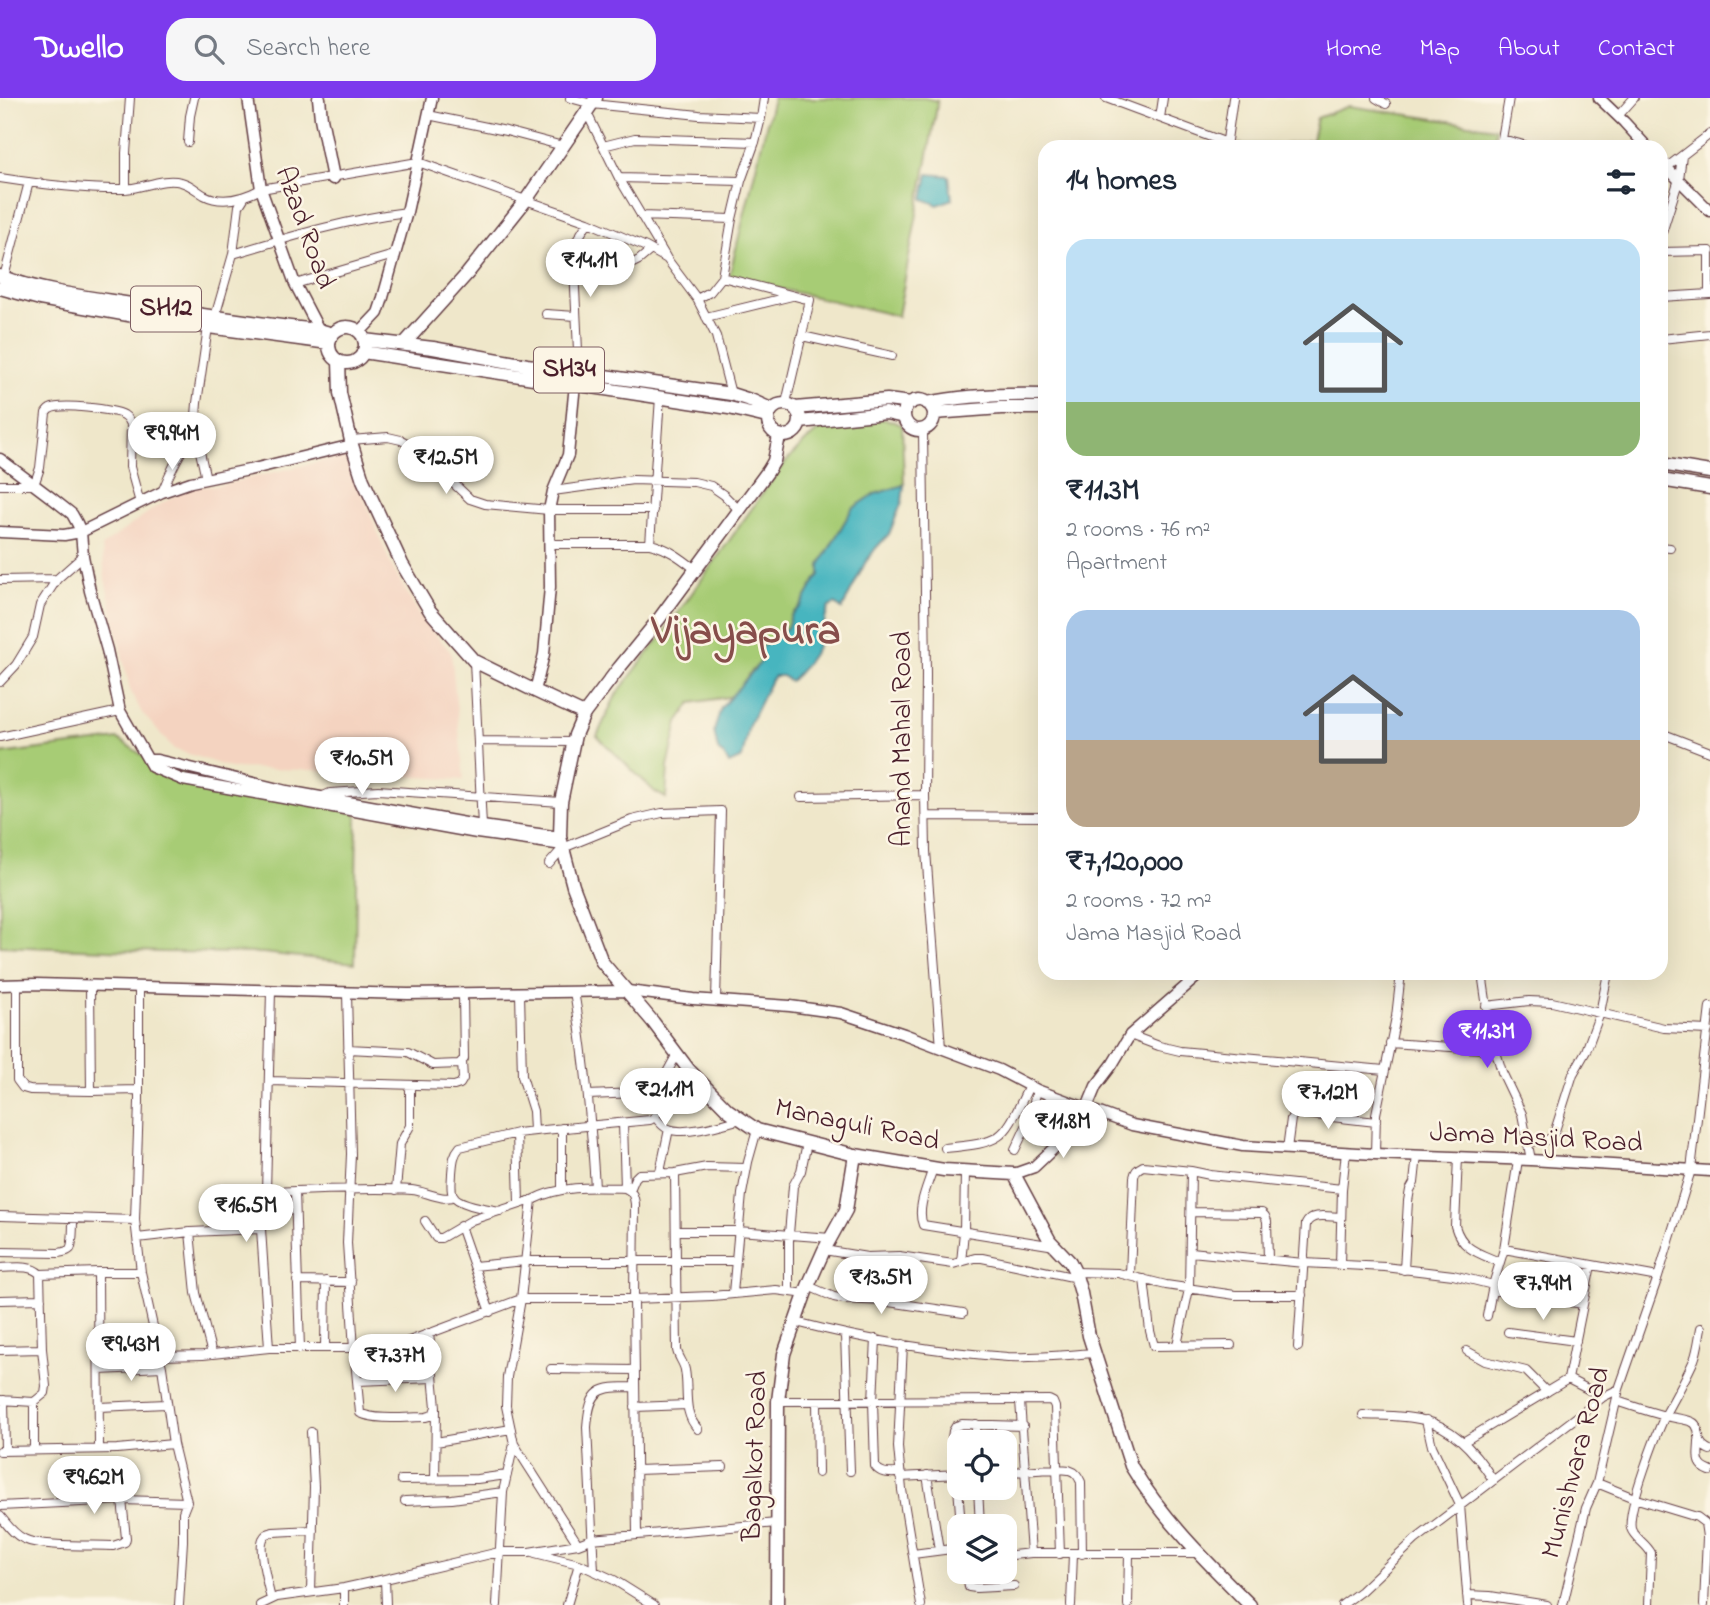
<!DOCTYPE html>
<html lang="en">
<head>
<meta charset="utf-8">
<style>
  body { margin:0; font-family:"Indie Flower",sans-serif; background:#f6f6f7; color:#1f2937; height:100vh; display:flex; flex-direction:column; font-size:26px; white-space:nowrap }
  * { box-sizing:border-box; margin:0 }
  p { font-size:23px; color:#747a83 }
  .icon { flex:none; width:38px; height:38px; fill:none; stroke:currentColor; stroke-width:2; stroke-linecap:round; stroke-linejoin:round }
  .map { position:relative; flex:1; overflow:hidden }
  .side { position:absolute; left:1038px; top:42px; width:630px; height:840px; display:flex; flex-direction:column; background:#fff; border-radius:21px; box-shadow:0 7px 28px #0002 }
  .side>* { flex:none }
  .fabs { position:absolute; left:947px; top:1332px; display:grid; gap:14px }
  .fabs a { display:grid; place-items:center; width:70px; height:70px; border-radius:14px; background:#fff; box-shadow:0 7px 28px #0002; font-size:35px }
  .price { position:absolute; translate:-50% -60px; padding:0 16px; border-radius:24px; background:#fff; color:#222; font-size:23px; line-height:46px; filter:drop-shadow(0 2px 4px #0008) }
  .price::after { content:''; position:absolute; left:50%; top:42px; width:21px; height:16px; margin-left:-10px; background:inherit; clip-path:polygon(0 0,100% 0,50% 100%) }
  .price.current { background:#7c3aed; color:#fff }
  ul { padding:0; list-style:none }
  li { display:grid; align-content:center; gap:14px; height:371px; padding:0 28px }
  li span { display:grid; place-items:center; height:217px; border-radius:21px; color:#555 }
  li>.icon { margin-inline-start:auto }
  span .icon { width:126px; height:126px; fill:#fffc; stroke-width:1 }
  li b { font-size:30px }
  h2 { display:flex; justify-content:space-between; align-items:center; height:84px; padding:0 28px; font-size:30px }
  header { display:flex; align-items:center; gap:42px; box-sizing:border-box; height:98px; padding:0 35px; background:#7c3aed; color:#fff }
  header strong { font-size:33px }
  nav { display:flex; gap:38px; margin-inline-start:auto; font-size:24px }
  .search { width:490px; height:63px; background:#f6f6f7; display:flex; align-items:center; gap:18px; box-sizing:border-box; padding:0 24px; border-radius:21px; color:#747a83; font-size:26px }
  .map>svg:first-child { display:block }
  .built { fill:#f4d3c0 }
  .green { fill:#a7cc75; stroke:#787650; stroke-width:2 }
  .water { fill:#46b5bf; stroke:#486a75; stroke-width:2 }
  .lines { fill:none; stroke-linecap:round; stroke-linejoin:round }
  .minor-casing { stroke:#633d43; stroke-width:10 }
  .tertiary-casing { stroke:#633d43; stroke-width:13 }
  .secondary-casing { stroke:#633d43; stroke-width:15 }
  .primary-casing { stroke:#633d43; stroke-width:15 }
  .minor { stroke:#fff; stroke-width:8 }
  .tertiary { stroke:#fff; stroke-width:10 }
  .secondary { stroke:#fff; stroke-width:12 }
  .primary { stroke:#fff; stroke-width:12 }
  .labels { text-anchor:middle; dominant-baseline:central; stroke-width:5; stroke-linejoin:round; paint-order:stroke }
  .shield { fill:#fcf5e5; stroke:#7f5f63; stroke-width:2 }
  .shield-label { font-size:26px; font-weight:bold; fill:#4a1f2b }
  .street-label { font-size:28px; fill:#4a1f2b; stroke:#fcf5e5 }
  .town-label { font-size:42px; font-weight:bold; fill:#874e4b; stroke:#fcf5e5 }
</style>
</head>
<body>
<header>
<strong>Dwello</strong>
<div class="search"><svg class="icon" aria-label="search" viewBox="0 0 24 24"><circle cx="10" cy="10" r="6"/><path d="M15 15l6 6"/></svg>Search here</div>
<nav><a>Home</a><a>Map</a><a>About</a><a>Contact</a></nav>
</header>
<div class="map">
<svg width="1710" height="1507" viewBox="0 0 1710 1507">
  <rect width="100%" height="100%" fill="#fcf5e5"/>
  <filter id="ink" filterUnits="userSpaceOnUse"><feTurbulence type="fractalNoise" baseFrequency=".0143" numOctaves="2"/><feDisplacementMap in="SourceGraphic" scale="14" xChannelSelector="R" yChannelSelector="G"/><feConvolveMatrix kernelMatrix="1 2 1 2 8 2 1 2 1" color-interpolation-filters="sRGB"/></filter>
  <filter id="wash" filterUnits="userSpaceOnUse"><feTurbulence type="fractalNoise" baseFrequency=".00686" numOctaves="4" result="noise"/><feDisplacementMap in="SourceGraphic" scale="28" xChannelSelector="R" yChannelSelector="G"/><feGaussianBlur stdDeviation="1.57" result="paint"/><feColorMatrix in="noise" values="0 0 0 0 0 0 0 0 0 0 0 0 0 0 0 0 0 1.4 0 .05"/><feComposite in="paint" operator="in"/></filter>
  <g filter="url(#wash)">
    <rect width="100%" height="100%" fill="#efe7ca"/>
    <path class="built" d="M347,357L391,467L424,524L451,554L464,682L315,672L231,670L174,651L142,615L130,592L105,481L102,448L157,408L194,387L212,389Z"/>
    <path class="green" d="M773,0H924L938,3L898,218L729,179Z
      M1349,8L1496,30L1494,49H1239V46L1282,47L1312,42L1317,20Z
      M886,321L902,327L904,387L875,396L852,411L820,467V477L815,483L801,508L791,517L787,530L761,550L760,565L749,576L734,598L691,605L678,624L668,669L666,700L655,694L597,638L616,597L663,536L782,368L805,344L828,324Z
      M118,641L160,669L294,698L357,716L355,865L263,855L162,854L0,848V656Z"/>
    <path class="water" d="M928,76L949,78L952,101L938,107L923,101Z
      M904,387L902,404L889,436L876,450L865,465L842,511L835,506L829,509C824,520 824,530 820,542C816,554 801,574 790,583L782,578H775L771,582L749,627L742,660L729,666L726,660L718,652L714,633L721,610L760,565V550L787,530L791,517L801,508L815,483L820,477V467L852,411L875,396Z"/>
  </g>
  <g filter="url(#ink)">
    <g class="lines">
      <g class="minor-casing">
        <path id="minor" d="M570,0L592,6L699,17L761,20
          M1106,0L1227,45
          M1376,0L1386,6
          M1509,0L1502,41L1531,49
          M587,15L619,80L666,159
          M428,17L506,33L563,48
          M1618,18L1634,0
          M1160,20L1163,0
          M188,44L190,18L194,0
          M603,48L635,40L755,44
          M1226,49L1233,0
          M1666,70L1710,36
          M0,80C39,86 83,92 123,91C142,91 162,79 181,84C190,86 197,93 204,97C223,107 244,100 261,91L418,64L588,124L646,149L667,161L697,201L716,238L731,296
          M619,80L741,83
          M126,91V55L130,0
          M641,118L732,121
          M1661,138L1679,81L1682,58
          M1661,154L1710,153
          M233,156C290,139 348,121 407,114
          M574,166L629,167L639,162L651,152
          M4,179L29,84
          M722,179L732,121L741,83L755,44L761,20L764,0
          M295,186L394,157
          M1709,196V153
          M1661,199L1710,196
          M697,201L710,194L722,179L810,202L786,305
          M546,216L576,218
          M215,219L233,156L239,108L244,100
          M706,219L792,198
          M802,238L892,258
          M1661,241L1710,236
          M579,273L573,149L588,124
          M923,332L926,577L925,697L926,753L941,950
          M351,342L388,339L401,342L416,350L470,401L485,406L549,412H653
          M206,381L195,331L197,305L208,229
          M0,387H34L40,370L46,315C47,314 48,312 50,311C60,305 113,311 124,317C129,320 128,321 131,326L130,369L140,405
          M553,393L633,382L694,384L711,388L724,397L739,412
          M162,394C171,371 182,351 195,331
          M549,446H650C668,450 681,460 695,471
          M650,446L660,299
          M1661,449L1670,450
          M0,482L57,481
          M474,563L482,728
          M0,584L16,567L33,539L40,507L57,481L83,458
          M1661,635L1710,654
          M0,639L120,613
          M478,643L573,644
          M321,699L330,695L378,692L561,704
          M801,699L925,697
          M926,718L1045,719
          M549,766L563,750L632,722L662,715L721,713L716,902
          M1482,875L1491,937L1502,974L1522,1016L1531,1062
          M17,887V982L23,990L30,992L91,993L139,992
          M90,888L91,993
          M139,890V1004L135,1122L141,1174L162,1269L173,1346L187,1404L183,1414V1443L179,1507
          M574,893C585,958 591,1024 595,1089
          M347,895L351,1056L347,1145L354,1251L360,1315C377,1323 407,1319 426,1319L433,1317L436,1309L429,1235
          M520,895L522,978L533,1013L534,1033
          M1486,908L1529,903L1552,904L1664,930L1708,932
          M1130,937L1159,948L1180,953L1384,972
          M1390,945L1496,952
          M348,951L408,954L433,967L459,966L464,961L463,896
          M269,983L454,988L460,986L463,981L462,964
          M588,997L661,994
          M655,1019C659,1024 662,1028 668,1031C686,1038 723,1026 741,1021
          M623,1025L625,1090
          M562,1030V1091
          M517,1035L519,1105
          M1528,1044L1547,1042L1553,1039L1573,976L1586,953L1600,915L1608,875
          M945,1050C1006,1044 1003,1042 1029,988
          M1287,1051L1291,1021L1293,1017L1297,1015L1376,1024
          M1015,1052L1030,1020L1037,992
          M1375,1056L1376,1016L1396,919L1401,875
          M1458,1059L1455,1128C1462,1152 1479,1155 1499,1164
          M933,1070C928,1087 916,1110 923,1127L1055,1148
          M660,1074L669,1031
          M675,1075L707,1069L746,1070
          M396,1092L400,1046L410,1028V987
          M630,1092L635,1080L639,1076L675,1075L677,1252C678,1259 684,1265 685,1272C689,1293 682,1314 698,1331
          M295,1093L300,1251
          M266,1094C314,1093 364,1089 412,1092C425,1093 443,1104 454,1098
          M500,1113C489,1111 458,1107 453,1097C450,1091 452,1082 452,1075C453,1064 453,1057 460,1049L517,1035L544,1032L650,1022L655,1019L657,1015L664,980L677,956
          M1191,1114L1262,1115L1265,1118L1267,1123L1268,1162
          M0,1118L135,1122
          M425,1123L436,1140H441L472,1122L532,1102
          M460,1128L490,1214
          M261,1131L265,1113L266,1094L271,893
          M676,1133H738L831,1140
          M190,1134L196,1195L212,1256
          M137,1140L190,1134L261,1131L269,1250
          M1504,1151L1658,1179
          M824,1152L867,1159L899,1158L953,1166L975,1160H982L1077,1180
          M0,1154L59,1155C63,1154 67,1154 70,1151C73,1146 73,1127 73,1120
          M1191,1154L1304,1165L1385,1169L1453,1177L1493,1187
          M961,1164L964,1134L965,1073
          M1340,1167L1342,1091L1346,1054
          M1591,1167L1568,1281L1603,1299
          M474,1168L525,1163H736
          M0,1170C14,1170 30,1166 40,1176
          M1404,1172L1408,1103L1410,1092L1414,1085L1417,1057
          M98,1174L99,1351
          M1075,1174L1118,1175L1166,1187L1235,1197H1302
          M1130,1177L1134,1079C1135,1073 1137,1071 1143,1068L1191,1073L1210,1077L1342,1091
          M1144,1181L1150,1233L1154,1248L1231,1247
          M297,1183L351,1184
          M808,1188L834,1199L844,1201L882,1203L963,1215
          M1492,1192L1583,1206
          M789,1194V1136L793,1088L801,1073L807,1045
          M733,1195L742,1096L748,1064L757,1032
          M0,1202L41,1201
          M1487,1218L1493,1187L1504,1151L1518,1062
          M796,1224C865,1242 937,1254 1008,1259C1037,1260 1066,1257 1094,1255
          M1508,1234L1576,1243
          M845,1237L850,1373
          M876,1241L873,1303L875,1368C881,1377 890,1375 900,1375
          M903,1246L898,1349L902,1392L921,1507
          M1177,1247L1189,1191L1191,1073
          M325,1249L326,1183
          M1298,1249L1306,1126C1312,1114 1329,1119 1341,1119
          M0,1252L42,1251L40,1176L98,1174H141
          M1467,1253L1485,1263L1526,1273L1547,1294
          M159,1258L203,1257L269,1250H376L404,1245L521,1201H634L712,1198L776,1192L806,1196
          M551,1271L635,1272
          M99,1272L162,1269
          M357,1283L433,1280
          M0,1302L34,1304L45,1295L46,1288L42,1251
          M4,1302L5,1352
          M778,1303L1049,1302L1053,1304L1055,1309L1060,1456
          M817,1303L818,1375
          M1020,1303L1031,1455
          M1617,1303C1633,1308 1649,1314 1666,1318C1672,1320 1689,1321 1694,1325C1703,1332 1693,1345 1710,1352
          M34,1304V1352
          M99,1309L166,1306
          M635,1309L687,1307
          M1363,1317C1382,1318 1404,1317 1423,1322C1454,1329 1477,1356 1493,1382
          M1426,1322L1432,1348L1460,1407L1468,1507
          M976,1326V1344
          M1699,1343C1699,1357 1694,1367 1710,1373
          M436,1344L511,1331
          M1463,1344L1568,1281
          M514,1346L578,1446
          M0,1353L117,1351L173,1346
          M636,1372L723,1369
          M1004,1374C1021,1374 1055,1369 1069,1372C1076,1374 1078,1378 1081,1384L1082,1456
          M927,1377L939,1452
          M900,1379L959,1376
          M401,1382L477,1381L507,1377
          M435,1382L436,1311
          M1597,1385L1634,1400L1697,1419L1705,1425L1707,1439L1704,1507
          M978,1390L980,1428
          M405,1403L452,1401L503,1394
          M0,1408L122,1402L187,1404
          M0,1418C7,1426 13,1436 24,1441C40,1449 92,1447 113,1448L125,1444L126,1440L122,1402
          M961,1428L957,1376L952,1340L953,1333L956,1328L962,1326L1023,1328
          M535,1455L579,1466L614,1482L654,1507
          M913,1456L959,1450
          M1004,1458L1031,1455H1197
          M594,1473L587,1329C590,1290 599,1289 635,1289
          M967,1474L969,1489L976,1490L1014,1488
          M385,1481L386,1507
          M344,1490V1507
          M311,1493L314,1389L311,1334
          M1467,1497L1490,1498L1547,1507
          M271,1501C268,1488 258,1452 263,1441C266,1435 268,1436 273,1434L313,1432
          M260,1507L277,1499L344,1490L385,1481L499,1454H529L578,1446L591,1441L777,1425
          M497,1507L503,1394L514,1346L506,1308L507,1279L521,1201L532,1102C560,1087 594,1089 625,1090C633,1094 634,1098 635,1106L634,1201L637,1436
          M567,1507L579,1466
          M1071,1507L1073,1456
          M1128,1507L1129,1456
          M1342,1507L1361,1493L1415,1442L1603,1299L1619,1291
          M1563,1507L1586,1410L1597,1385L1619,1291L1658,1179L1691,1072L1710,909
          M1649,1507L1651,1455C1646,1445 1634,1440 1631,1430C1627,1411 1657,1334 1666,1316C1676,1298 1686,1280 1694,1262C1698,1252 1699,1240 1701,1230"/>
      </g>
      <g class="tertiary-casing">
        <path id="tertiary" d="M248,0L261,91L295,186L319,232
          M1599,0L1624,24L1647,49
          M1661,64L1710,113
          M360,234L378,215L382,203L407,114L432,0
          M0,361L53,401L72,416L77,425L81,434L83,458L90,493L107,552L120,613L152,669L183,682L477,735L563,747
          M0,434L64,437L81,434L162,394L191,384L249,372L352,347
          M535,593L544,556L550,489L549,412L553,393L568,357L575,286
          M148,662H157L287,693L482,728L560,739
          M0,887L36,886L408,896L628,893L693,901L790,908L841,915L904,936L999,972L1037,992L1132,1027L1243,1048L1375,1056L1531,1062L1710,1073
          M1014,1076L1034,1069L1053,1051L1086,1012L1096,988L1112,967L1130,937L1201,875"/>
      </g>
      <g class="secondary-casing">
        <path id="secondary" d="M319,0L321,20L333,80
          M584,616L619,570L659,521L768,373L774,363L779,338"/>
      </g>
      <g class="primary-casing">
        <path id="primary" d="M0,178C42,194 88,199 132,206C194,216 257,226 319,232L333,236
          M0,190L40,201L156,222L329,245
          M329 247a18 18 0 1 1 36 0a18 18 0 1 1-36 0Z
          M364,242L433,250L527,267L731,296L753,303L771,311
          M404,246L467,176L526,102L596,0
          M363,254L729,310L767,319
          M339,263L340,295L352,347L363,382L402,466L430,513L474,563L535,593L584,616L575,637L561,704L560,739L573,788L602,864L653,924L689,972L728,1012L757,1032L855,1057L902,1065L944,1072L1014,1076L1050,1143L1070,1164L1075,1174L1081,1195L1089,1238L1131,1368C1162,1420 1207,1464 1250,1507
          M904 317a15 15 0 1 1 30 0a15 15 0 1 1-30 0Z
          M927,305C966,297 1005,296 1045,297
          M768 322a16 16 0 1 1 32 0a16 16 0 1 1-32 0Z
          M795,310L887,302L911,305
          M934,315L1001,310H1045
          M800,324L886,315L904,319
          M1661,366L1710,374
          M1661,382L1710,390
          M777,1507L778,1303L784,1256L808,1188L824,1152L846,1112L855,1057"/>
      </g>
      <use href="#minor" class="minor"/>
      <use href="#tertiary" class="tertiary"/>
      <use href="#secondary" class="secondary"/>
      <use href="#primary" class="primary"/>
    </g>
  </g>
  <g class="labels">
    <g class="shield">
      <rect x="131" y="188.5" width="70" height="45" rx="5"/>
      <rect x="534" y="249.5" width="70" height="45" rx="5"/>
    </g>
    <g class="shield-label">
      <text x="166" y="211">SH12</text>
      <text x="569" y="272">SH34</text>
    </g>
    <g class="street-label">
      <text transform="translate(304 130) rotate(70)">Azad Road</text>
      <text transform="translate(903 641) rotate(-90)">Anand Mahal Road</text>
      <text transform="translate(857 1028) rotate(12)">Managuli Road</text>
      <text transform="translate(1536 1041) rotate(3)">Jama Masjid Road</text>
      <text transform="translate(756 1358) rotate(-88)">Bagalkot Road</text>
      <text transform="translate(1577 1365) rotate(-75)">Munishvara Road</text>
    </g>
    <g class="town-label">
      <text x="746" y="534">Vijayapura</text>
    </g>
  </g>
</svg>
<div class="fabs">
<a><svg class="icon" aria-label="locate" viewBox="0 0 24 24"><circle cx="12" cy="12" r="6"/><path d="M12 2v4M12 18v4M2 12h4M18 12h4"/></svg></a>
<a><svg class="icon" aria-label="layers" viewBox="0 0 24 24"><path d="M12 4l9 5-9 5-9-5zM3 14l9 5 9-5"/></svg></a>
</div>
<b class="price" style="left:590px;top:201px">₹14.1M</b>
<b class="price" style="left:172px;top:374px">₹9.94M</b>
<b class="price" style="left:446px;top:398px">₹12.5M</b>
<b class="price" style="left:362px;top:699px">₹10.5M</b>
<b class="price current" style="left:1487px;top:972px">₹11.3M</b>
<b class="price" style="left:665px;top:1030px">₹21.1M</b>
<b class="price" style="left:1328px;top:1033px">₹7.12M</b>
<b class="price" style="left:1063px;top:1062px">₹11.8M</b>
<b class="price" style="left:246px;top:1146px">₹16.5M</b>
<b class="price" style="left:881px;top:1218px">₹13.5M</b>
<b class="price" style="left:1543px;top:1224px">₹7.94M</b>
<b class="price" style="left:131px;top:1285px">₹9.43M</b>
<b class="price" style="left:395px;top:1296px">₹7.37M</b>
<b class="price" style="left:94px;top:1418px">₹9.62M</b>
<section class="side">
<h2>14 homes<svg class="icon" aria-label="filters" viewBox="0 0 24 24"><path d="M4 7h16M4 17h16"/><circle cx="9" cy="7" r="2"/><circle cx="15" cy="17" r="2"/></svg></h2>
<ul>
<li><span style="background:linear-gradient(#bfe0f5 75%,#8fb573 0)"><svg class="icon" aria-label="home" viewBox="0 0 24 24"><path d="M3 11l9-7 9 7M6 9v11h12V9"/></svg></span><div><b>₹11.3M</b><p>2 rooms · 76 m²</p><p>Apartment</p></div></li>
<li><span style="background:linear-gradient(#a9c7e8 60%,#b9a48a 0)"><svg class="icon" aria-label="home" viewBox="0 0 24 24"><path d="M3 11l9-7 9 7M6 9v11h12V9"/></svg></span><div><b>₹7,120,000</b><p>2 rooms · 72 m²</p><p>Jama Masjid Road</p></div></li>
</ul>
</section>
</div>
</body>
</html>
